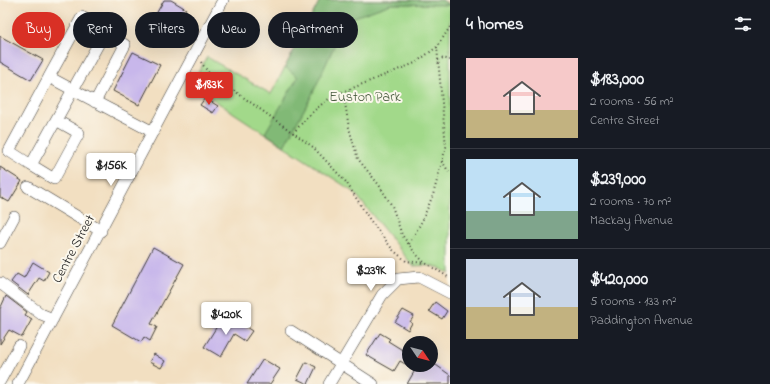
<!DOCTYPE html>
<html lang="en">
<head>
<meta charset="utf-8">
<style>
  body { margin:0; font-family:"Indie Flower",sans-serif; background:#242831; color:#f1f3f6; height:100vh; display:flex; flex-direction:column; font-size:15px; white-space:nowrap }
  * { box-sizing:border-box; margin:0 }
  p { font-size:13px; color:#9ea1a6 }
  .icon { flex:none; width:22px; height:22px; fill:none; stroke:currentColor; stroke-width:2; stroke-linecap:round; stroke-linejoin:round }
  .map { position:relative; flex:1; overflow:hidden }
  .drawer { display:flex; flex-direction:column; background:#171b24; width:320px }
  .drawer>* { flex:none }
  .hud { position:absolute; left:12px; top:12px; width:378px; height:36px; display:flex; gap:8px }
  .needle { width:26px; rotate:125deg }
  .tools { position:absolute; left:402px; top:336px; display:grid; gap:8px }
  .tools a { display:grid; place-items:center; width:36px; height:36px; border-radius:50%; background:#171b24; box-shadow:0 4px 16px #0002; font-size:20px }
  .price { position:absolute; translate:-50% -34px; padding:0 9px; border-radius:4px; background:#fff; color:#222; font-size:13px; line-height:26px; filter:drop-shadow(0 1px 2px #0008) }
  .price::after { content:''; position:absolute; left:50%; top:24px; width:12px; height:9px; margin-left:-6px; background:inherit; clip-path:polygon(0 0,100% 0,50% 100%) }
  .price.on { background:#d93025; color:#fff }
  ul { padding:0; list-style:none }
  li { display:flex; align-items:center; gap:12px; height:100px; padding:0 16px }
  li+li { border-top:1px solid #363941 }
  li span { display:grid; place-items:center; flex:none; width:112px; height:80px; border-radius:0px; color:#555 }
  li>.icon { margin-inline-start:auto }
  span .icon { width:48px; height:48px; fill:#fffc; stroke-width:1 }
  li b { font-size:17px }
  h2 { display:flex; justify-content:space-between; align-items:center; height:48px; padding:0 16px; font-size:17px }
  .tag { padding:0 14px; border-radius:18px; background:#171b24; box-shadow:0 4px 16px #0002; font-size:14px; line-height:36px }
  .tag.on { background:#d93025; color:#fff }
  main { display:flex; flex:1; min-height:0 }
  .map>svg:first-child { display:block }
  .green { fill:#a2d98a; stroke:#5f7a53 }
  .forest { fill:#81b976; stroke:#4e6a49 }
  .building { fill:#c8b7eb }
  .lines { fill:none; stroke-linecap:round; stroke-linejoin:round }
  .minor-casing { stroke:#3c3935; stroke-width:12 }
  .path { stroke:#3c3935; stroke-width:2; stroke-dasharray:1 3; stroke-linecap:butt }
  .minor { stroke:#fff; stroke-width:11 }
  .labels { text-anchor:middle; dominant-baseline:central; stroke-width:4; stroke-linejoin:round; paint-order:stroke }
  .park-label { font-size:14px; fill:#4b5e42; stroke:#fbf7ec }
  .street-label { font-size:14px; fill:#1c1c1c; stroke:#fbf7ec }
</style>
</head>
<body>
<main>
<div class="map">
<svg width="450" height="384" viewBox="0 0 450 384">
  <rect width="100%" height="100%" fill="#fbf7ec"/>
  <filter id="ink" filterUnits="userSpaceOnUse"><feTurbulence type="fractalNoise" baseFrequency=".025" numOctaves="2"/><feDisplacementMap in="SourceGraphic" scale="8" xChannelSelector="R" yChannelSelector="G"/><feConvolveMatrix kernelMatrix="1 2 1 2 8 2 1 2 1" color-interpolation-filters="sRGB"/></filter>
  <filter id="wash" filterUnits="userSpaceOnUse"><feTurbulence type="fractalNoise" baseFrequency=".012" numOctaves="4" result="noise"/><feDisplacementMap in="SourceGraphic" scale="16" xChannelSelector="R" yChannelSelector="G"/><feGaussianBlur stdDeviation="0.9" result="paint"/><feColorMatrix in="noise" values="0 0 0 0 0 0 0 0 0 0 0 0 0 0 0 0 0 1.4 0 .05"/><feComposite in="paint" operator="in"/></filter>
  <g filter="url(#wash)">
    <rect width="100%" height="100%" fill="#f2dfc1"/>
    <path class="green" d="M320,0H442L450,5V274C437,265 428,265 413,266L354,192L191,85L207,57L271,94Z"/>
    <path class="forest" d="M320,0H442L450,5L391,4L346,20L311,97L284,146L265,133L298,77L285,67Z"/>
    <g id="blocks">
      <path class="building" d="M164,0H171L186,9L172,33L166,29L159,30L153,26L152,21Z
        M231,20L249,31L244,40L226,30Z
        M0,36L43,60L31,80L0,62Z
        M133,52L160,65L139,105L113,91Z
        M205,98L218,106L213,113L200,105Z
        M0,167L22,181L9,202L0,197Z
        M153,247L184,264L151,324L157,327L150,341L144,337L141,342L112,325Z
        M33,262L49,272L44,281L39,278L28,295L11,282L17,274L24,278Z
        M6,296L27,312L25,315L32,319L22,337L9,330L0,344V309Z
        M435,302L447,311L442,319L429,311Z
        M403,310L414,316L410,322L412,323L408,330L395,322Z
        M224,315L241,327L243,325L252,331L245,341L234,334L221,357L204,347Z
        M380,333L390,339L388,341L404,351L409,343V366L400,361L394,371L366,355Z
        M154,354L165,361L161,368L149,362Z
        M263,359L280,369L270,384H247Z
        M306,362L316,367L308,384L297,379Z
        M418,365H436L450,375V384H407Z"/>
    </g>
  </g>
  <g filter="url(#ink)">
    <use href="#blocks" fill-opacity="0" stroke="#3c3935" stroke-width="1"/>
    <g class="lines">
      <g class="minor-casing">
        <path id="minor" d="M95,102L125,45L82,17L49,77C84,96 119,114 153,132
          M56,120L79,133L54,179L31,165L105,32
          M31,165L9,151L49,77
          M28,187L101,231
          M0,243L14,217
          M0,283L41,314L53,319
          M291,331L373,384
          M0,381L19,346
          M18,384L223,0
          M329,384L382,295L398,279L419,277L450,293"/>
      </g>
      <path class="path" d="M450,27L437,47L415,63L350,89L345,103L349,128L358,159L379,185L392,206L402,235L415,253L425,263L450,278
        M438,60L443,58L450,60
        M201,62L208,72L313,147L346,182L370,220L393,250L406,261L424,263
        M293,133C310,114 325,97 350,89
        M442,161L450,174
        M409,244L422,221L433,195L446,147L437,47"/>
      <use href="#minor" class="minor"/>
    </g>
  </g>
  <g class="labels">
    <g class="park-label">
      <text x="365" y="97">Euston Park</text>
    </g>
    <g class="street-label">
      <text transform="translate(74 249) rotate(-62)">Centre Street</text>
    </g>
  </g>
</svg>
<div class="tools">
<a><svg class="needle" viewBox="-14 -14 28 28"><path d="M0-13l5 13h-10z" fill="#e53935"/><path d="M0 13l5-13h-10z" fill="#9ea1a6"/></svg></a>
</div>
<b class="price on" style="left:209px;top:106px">$183K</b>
<b class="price" style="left:111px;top:187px">$156K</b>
<b class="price" style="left:371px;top:292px">$239K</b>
<b class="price" style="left:226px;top:336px">$420K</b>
<div class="hud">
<a class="tag on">Buy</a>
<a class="tag">Rent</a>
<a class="tag">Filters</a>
<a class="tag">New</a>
<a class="tag">Apartment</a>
</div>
</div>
<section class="drawer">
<h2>4 homes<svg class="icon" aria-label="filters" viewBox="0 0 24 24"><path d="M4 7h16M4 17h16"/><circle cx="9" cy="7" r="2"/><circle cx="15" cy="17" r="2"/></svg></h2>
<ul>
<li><span style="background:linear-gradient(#f6c9c9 65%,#c2b280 0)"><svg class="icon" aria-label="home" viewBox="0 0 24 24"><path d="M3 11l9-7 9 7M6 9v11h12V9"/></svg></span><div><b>$183,000</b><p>2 rooms · 56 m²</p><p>Centre Street</p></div></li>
<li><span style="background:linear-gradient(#bfe0f5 65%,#7fa58c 0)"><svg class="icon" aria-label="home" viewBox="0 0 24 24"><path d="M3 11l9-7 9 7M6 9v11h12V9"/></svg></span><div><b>$239,000</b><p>2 rooms · 70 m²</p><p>Mackay Avenue</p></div></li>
<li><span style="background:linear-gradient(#c9d6e8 60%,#c2b280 0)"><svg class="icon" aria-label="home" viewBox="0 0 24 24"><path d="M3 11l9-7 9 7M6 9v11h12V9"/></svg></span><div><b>$420,000</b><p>5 rooms · 133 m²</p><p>Paddington Avenue</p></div></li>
</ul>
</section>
</main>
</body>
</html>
